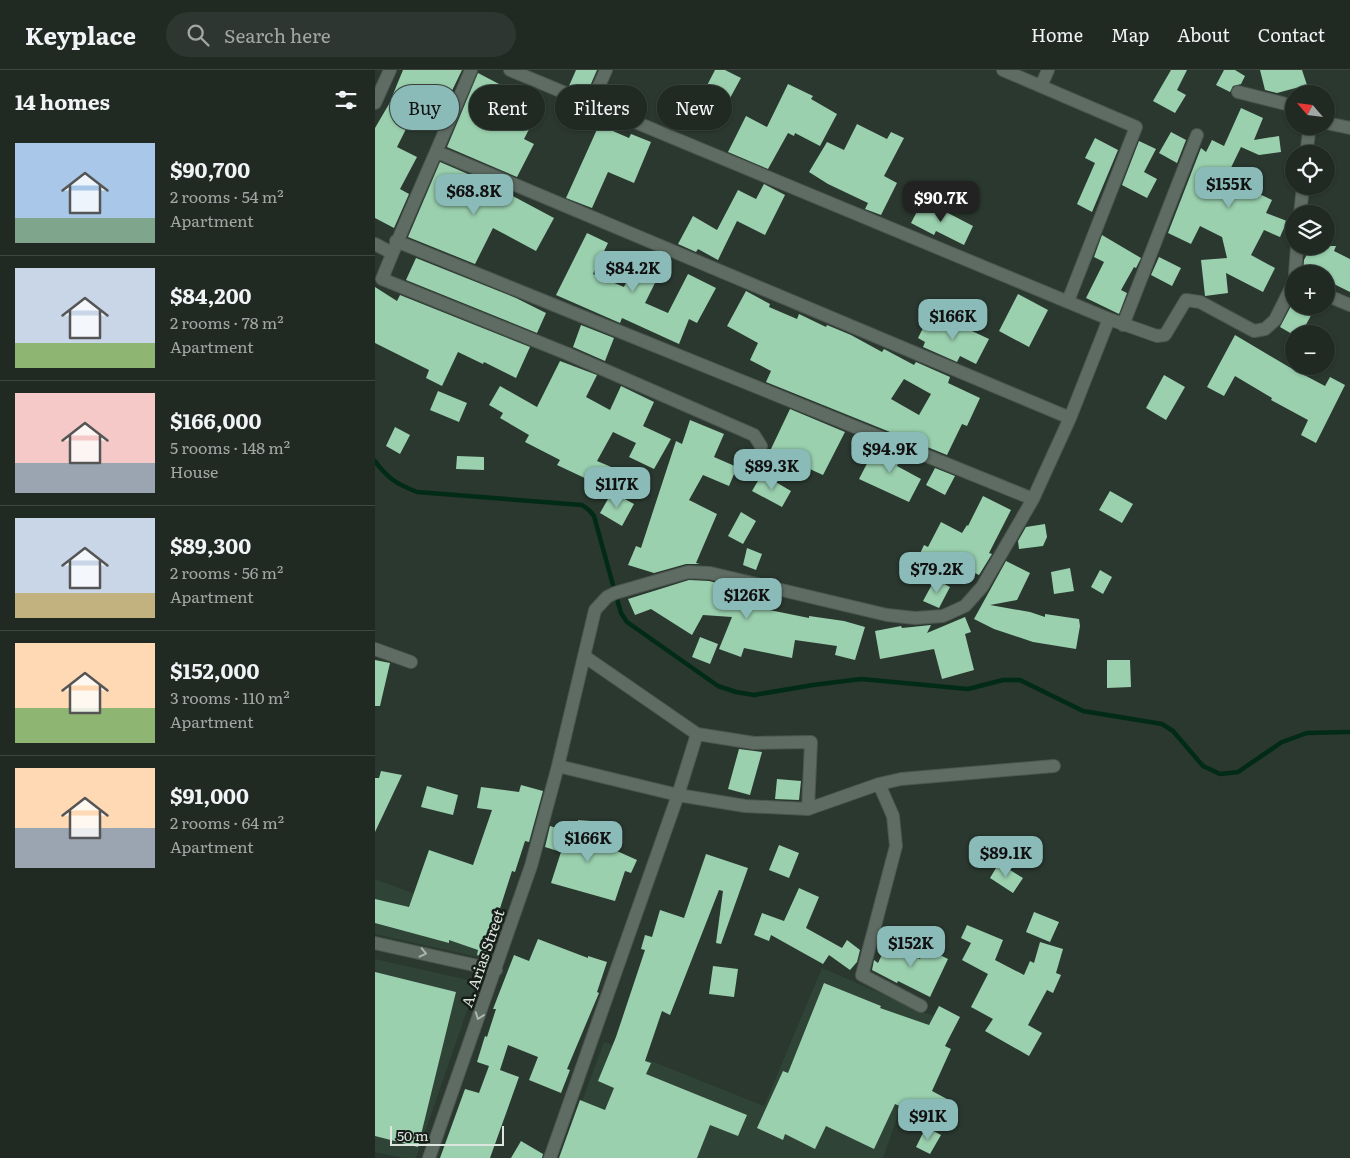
<!DOCTYPE html>
<html lang="en">
<head>
<meta charset="utf-8">
<style>
  body { margin:0; font-family:Literata,serif; background:#2d3630; color:#f1f3f6; height:100vh; display:flex; flex-direction:column; font-size:19px; white-space:nowrap }
  * { box-sizing:border-box; margin:0 }
  p { font-size:16px; color:#a2a7a6 }
  .icon { flex:none; width:28px; height:28px; fill:none; stroke:currentColor; stroke-width:2; stroke-linecap:round; stroke-linejoin:round }
  .map { position:relative; flex:1; overflow:hidden }
  .sheet { display:flex; flex-direction:column; background:#202a23; width:375px }
  .sheet>* { flex:none }
  .guide { position:absolute; left:15px; top:15px; width:475px; height:45px; display:flex; gap:10px }
  .needle { width:32px; rotate:298deg }
  .tools { position:absolute; left:910px; top:15px; display:grid; gap:10px }
  .tools a { display:grid; place-items:center; width:50px; height:50px; border-radius:50%; background:#202a23; box-shadow:0 1px 4px #0004,0 0 0 1px #3d4641; font-size:25px }
  .scale { position:absolute; left:15px; bottom:12px; width:114px; box-sizing:border-box; padding-left:5px; border:2px solid #dde5df; border-top:0; font-size:14px; line-height:18px; white-space:nowrap; color:#dde5df; -webkit-text-stroke:4px #171d19; paint-order:stroke }
  .price { position:absolute; translate:-50% -42px; padding:0 11px; border-radius:10px; background:#8bbbb9; color:#111; font-size:16px; line-height:32px; filter:drop-shadow(0 1px 2px #0008) }
  .price::after { content:''; position:absolute; left:50%; top:30px; width:15px; height:11px; margin-left:-8px; background:inherit; clip-path:polygon(0 0,100% 0,50% 100%) }
  .price.current { background:#222; color:#fff }
  ul { padding:0; list-style:none }
  li { display:flex; align-items:center; gap:15px; height:125px; padding:0 15px }
  li+li { border-top:1px solid #3d4641 }
  li span { display:grid; place-items:center; flex:none; width:140px; height:100px; border-radius:0px; color:#555 }
  li>.icon { margin-inline-start:auto }
  span .icon { width:60px; height:60px; fill:#fffc; stroke-width:1 }
  li b { font-size:21px }
  h2 { display:flex; justify-content:space-between; align-items:center; height:60px; padding:0 15px; font-size:21px }
  .chip { padding:0 18px; border-radius:22px; background:#202a23; box-shadow:0 1px 4px #0004,0 0 0 1px #3d4641; font-size:18px; line-height:45px }
  .chip.current { background:#8bbbb9; color:#111 }
  header { display:flex; align-items:center; gap:30px; box-sizing:border-box; height:70px; padding:0 25px; background:#202a23; border-bottom:1px solid #3d4641 }
  header strong { font-size:24px }
  nav { display:flex; gap:28px; margin-inline-start:auto; font-size:18px }
  .search { width:350px; height:45px; background:#2d3630; display:flex; align-items:center; gap:12px; box-sizing:border-box; padding:0 18px; border-radius:28px; color:#a2a7a6; font-size:19px }
  main { display:flex; flex:1; min-height:0 }
  .map>svg:first-child { display:block }
  .built { fill:#2f4336 }
  .lines { fill:none; stroke-linecap:round; stroke-linejoin:round }
  .stream { stroke:#022b17; stroke-width:4.5 }
  .building { fill:#9ad0ae; fill-rule:evenodd }
  .minor-casing { stroke:#4b564f; stroke-width:14 }
  .minor { stroke:#5e6c63; stroke-width:12 }
  .oneway { stroke:#aab5ad }
  .labels { text-anchor:middle; dominant-baseline:central; stroke-width:5; stroke-linejoin:round; paint-order:stroke }
  .street-label { font-size:15px; fill:#dde5df; stroke:#171d19 }
</style>
</head>
<body>
<header>
<strong>Keyplace</strong>
<div class="search"><svg class="icon" aria-label="search" viewBox="0 0 24 24"><circle cx="10" cy="10" r="6"/><path d="M15 15l6 6"/></svg>Search here</div>
<nav><a>Home</a><a>Map</a><a>About</a><a>Contact</a></nav>
</header>
<main>
<section class="sheet">
<h2>14 homes<svg class="icon" aria-label="filters" viewBox="0 0 24 24"><path d="M4 7h16M4 17h16"/><circle cx="9" cy="7" r="2"/><circle cx="15" cy="17" r="2"/></svg></h2>
<ul>
<li><span style="background:linear-gradient(#a9c7e8 75%,#7fa58c 0)"><svg class="icon" aria-label="home" viewBox="0 0 24 24"><path d="M3 11l9-7 9 7M6 9v11h12V9"/></svg></span><div><b>$90,700</b><p>2 rooms · 54 m²</p><p>Apartment</p></div></li>
<li><span style="background:linear-gradient(#c9d6e8 75%,#8fb573 0)"><svg class="icon" aria-label="home" viewBox="0 0 24 24"><path d="M3 11l9-7 9 7M6 9v11h12V9"/></svg></span><div><b>$84,200</b><p>2 rooms · 78 m²</p><p>Apartment</p></div></li>
<li><span style="background:linear-gradient(#f6c9c9 70%,#9aa5b1 0)"><svg class="icon" aria-label="home" viewBox="0 0 24 24"><path d="M3 11l9-7 9 7M6 9v11h12V9"/></svg></span><div><b>$166,000</b><p>5 rooms · 148 m²</p><p>House</p></div></li>
<li><span style="background:linear-gradient(#c9d6e8 75%,#c2b280 0)"><svg class="icon" aria-label="home" viewBox="0 0 24 24"><path d="M3 11l9-7 9 7M6 9v11h12V9"/></svg></span><div><b>$89,300</b><p>2 rooms · 56 m²</p><p>Apartment</p></div></li>
<li><span style="background:linear-gradient(#ffd9b3 65%,#8fb573 0)"><svg class="icon" aria-label="home" viewBox="0 0 24 24"><path d="M3 11l9-7 9 7M6 9v11h12V9"/></svg></span><div><b>$152,000</b><p>3 rooms · 110 m²</p><p>Apartment</p></div></li>
<li><span style="background:linear-gradient(#ffd9b3 60%,#9aa5b1 0)"><svg class="icon" aria-label="home" viewBox="0 0 24 24"><path d="M3 11l9-7 9 7M6 9v11h12V9"/></svg></span><div><b>$91,000</b><p>2 rooms · 64 m²</p><p>Apartment</p></div></li>
</ul>
</section>
<div class="map">
<svg width="975" height="1088" viewBox="0 0 975 1088">
  <rect width="100%" height="100%" fill="#2a382f"/>
  <path class="built" d="M0,809L124,855L111,889L0,864Z
    M0,889L102,912L41,1088H28L0,1082Z
    M447,898L558,946L508,1088H186L229,972L389,1036Z"/>
  <g class="lines">
    <path class="stream" d="M0,391C13,409 22,414 42,422L207,435L214,440L219,446L238,515
      M242,529L246,543L252,552L343,616L361,622L379,625L438,615L486,609L593,619L628,610H645L708,641L787,654L798,661L828,696L845,704L863,702L907,672L932,663L975,662"/>
  </g>
  <path class="building" d="M28,0H87L71,33L50,21L22,77L42,87L25,119L34,124L19,158L0,148V58L14,34Z
    M201,0H222L212,23L194,16Z
    M340,0H350L366,8L349,39L326,27Z
    M796,0H812L802,20L811,25L800,43L778,31Z
    M849,0H860L870,6L866,14L858,16L855,22L841,15Z
    M885,0H927L932,15L902,23L890,20Z
    M103,3L166,36L149,69L159,74L142,107L72,77Z
    M413,14L438,26L436,29L462,44L445,76L420,63L419,66L413,63L393,99L353,82L371,46L392,57Z
    M866,38L888,48L879,70L904,66L906,82L884,85L866,77L851,108L897,130L891,143L912,151L905,167L889,160L876,185L900,198L888,222L851,203L853,223L830,226L826,190L852,188L847,167L825,156L816,174L793,163L826,78L831,82L837,70L849,76Z
    M482,54L512,69L516,62L529,68L509,106L522,113L506,145L490,139L493,133L453,114L434,102L452,72L469,80Z
    M224,55L254,68L256,64L276,72L259,113L233,102L217,138L191,128Z
    M796,62L811,70L802,93L784,83Z
    M720,68L743,80L717,142L702,134L720,93L710,88Z
    M764,71L781,79L769,102L782,109L772,128L747,115Z
    M65,92L135,122L134,124L179,148L161,181L118,158L100,194L33,167Z
    M389,114L410,125L390,165L362,151L343,190L323,179L321,182L303,174L318,146L342,160L363,120L381,129Z
    M548,130L598,156L589,175L561,161L559,165L536,153Z
    M212,163L233,173L218,204L249,217L266,181L290,193L270,233L293,243L313,204L341,218L322,253L314,249L304,274L247,248L245,253L181,225Z
    M727,165L766,188L761,198L759,197L746,220L752,223L744,244L711,228L729,192L719,187Z
    M936,176H961L959,181L975,189V222L951,210V204H928L929,190Z
    M784,187L806,198L797,216L776,205Z
    M41,188L141,228L171,243L162,263L31,210Z
    M0,217L22,231L25,225L155,277L141,308L109,292L108,294L83,282L67,316L51,308L54,300L0,273Z
    M371,221L395,234L394,237L422,249L424,244L451,257L452,255L476,265L507,282L509,279L539,295L541,292L575,307L573,313L605,328L592,356L587,354L572,385L391,312L396,301L375,290L383,273L352,256ZM529,309L556,324L544,345L516,329Z
    M643,224L673,240L654,277L624,261Z
    M916,236H941L926,264H917L905,257Z
    M563,245L614,269L601,294L585,286L582,292L548,277L550,272L543,268L550,254L557,257Z
    M206,255L239,268L230,291L198,277Z
    M860,265L914,297L950,316L955,307L970,315L941,373L926,365L933,350L896,330L897,328L860,306L849,326L832,317Z
    M185,291L222,305L211,327L235,340L246,316L279,332L268,356L296,369L279,399L254,387L261,373L238,362L222,391L241,399L233,419L182,395L185,390L150,372L154,365L125,348L128,343L114,335L125,316L162,337Z
    M789,305L810,317L791,350L771,338Z
    M63,321L92,333L84,352L55,340Z
    M415,339L470,362L448,405L395,381Z
    M315,350L349,364L339,387L362,397L354,416L328,405L314,430L342,444L321,493L325,494H311L279,503L253,495L261,476L266,478L301,371L307,374Z
    M20,357L35,365L25,384L11,376Z
    M502,374L528,385L522,396L546,409L534,432L484,409Z
    M82,386L109,387V400L81,399Z
    M560,398L580,406L570,425L551,415Z
    M387,404L416,421L407,437L377,421Z
    M735,421L758,434L747,453L724,440Z
    M237,422L259,434L247,456L225,443Z
    M608,426L636,440L614,483L617,484L604,505L564,486L557,500L541,492L549,475L553,477L566,452L587,463L592,455L593,456Z
    M366,442L381,451L368,474L353,466Z
    M670,454L672,467L668,476L644,479L643,471L651,457Z
    M372,478L387,484L381,500L368,495Z
    M631,491L655,503L642,530L615,535L655,542L670,547V544L704,549L705,556L701,579L658,572L619,559L599,549Z
    M695,498L699,521L679,524L676,502Z
    M725,500L737,507L728,524L716,517Z
    M560,509L575,517L564,538L548,531Z
    M314,510L334,511L389,525L385,538L434,548V546L469,551L490,557L480,590L460,585L462,576L420,570L417,588L369,578L366,587L344,579L357,547L328,545L317,565L276,539L260,545L253,529Z
    M590,547L596,562L590,564L599,600L567,609L559,579L505,589L500,561L526,556L527,558L556,555L552,563Z
    M325,567L343,574L335,594L317,587Z
    M0,590L15,593L5,636H0Z
    M732,590H755L756,617L732,618Z
    M364,679L387,682L375,725L353,719Z
    M6,701L27,705L0,762V708H4Z
    M402,709L426,711L424,730L400,729Z
    M146,715L168,721L154,772L150,771L140,802L137,801L119,857L122,858L113,888L102,885L103,880L74,870V873L0,853V829L34,837L54,780L98,795L117,740L102,738L106,717L144,722Z
    M52,716L83,725L78,745L46,737Z
    M203,750L216,751L215,769L262,790L256,803L250,801L240,831L176,813L186,782L170,777L175,756L202,765Z
    M404,775L424,783L414,808L394,800Z
    M331,784L373,798L346,874L341,873L348,821L344,820L295,945L287,941L270,991L276,993L271,1004L372,1045L363,1066L335,1055L322,1088H184L205,1030L230,1040L239,1018L223,1011L241,967L270,880L266,879L270,865L277,867L285,840L309,848Z
    M624,793L648,808L638,823L615,808Z
    M424,818L444,827L431,858L467,878L472,870L485,880L482,892L475,900L454,885L448,894L396,865L394,871L379,865L387,843L409,851Z
    M659,842L684,852L675,872L651,862Z
    M592,855L628,870L620,890L649,905L655,891L659,893L665,872L688,879L681,903L686,905L678,923L672,920L653,955L667,963L654,986L610,961L618,949L596,937L613,904L587,890L596,873L586,868Z
    M163,869L213,888V886L232,892L222,922L224,923L192,999L195,1000L186,1023L154,1010L163,987L133,975L125,1000L144,1007L115,1088H65L90,1019L104,1023L114,996L102,992L110,966L112,967L121,939H118L139,885L154,891Z
    M513,872L545,889L551,878L573,889L555,927L523,911L522,913L497,900L499,890L503,893Z
    M338,896L363,899L359,927L334,924Z
    M0,902L81,922L43,1077L0,1066Z
    M449,913L506,936L505,938L554,955L564,936L585,947L570,976L576,979L557,1021L572,1029L561,1048L529,1031L527,1037L520,1034L499,1079L451,1056L440,1079L410,1064L408,1070L382,1058L408,1001L413,1003Z
    M551,1057L566,1065L555,1084L541,1077Z
    M146,1071L168,1084L167,1088H136Z"/>
  <g class="lines">
    <g class="minor-casing">
      <path id="minor" d="M96,0C67,70 35,139 7,209L193,284L379,365L386,376
        M135,0L734,249L782,266L790,265L811,230L825,232L879,261L890,259L900,250L919,212
        M628,0L761,57L693,231
        M666,16L673,0
        M863,22L919,36
        M0,33L15,0
        M216,34L231,0
        M951,53L975,58
        M62,82L695,348
        M931,84L935,56
        M925,144L928,116
        M21,171L658,429
        M0,174L17,183
        M920,204L922,176
        M951,225L975,235
        M748,255L822,65
        M0,579L36,592
        M209,586L322,664L379,673L436,672L433,739
        M183,696L303,725L370,736L433,739L504,714L526,709L679,696
        M504,714L518,746L521,776L487,905L546,936
        M0,873L121,900
        M54,1088L156,796L183,696L220,540L232,527L240,523L313,502L335,503L512,545L540,548L568,546L590,536L607,517L658,429L695,348L734,249
        M175,1088L303,725L322,664"/>
    </g>
    <use href="#minor" class="minor"/>
  </g>
  <defs><path id="oneway-chevron" d="M-2-3.5L2.5 0L-2 3.5" fill="none" stroke-width="1.6" stroke-linecap="round" stroke-linejoin="round" transform="scale(1.25)"/></defs>
  <g class="oneway">
    <use href="#oneway-chevron" transform="translate(48 883) rotate(13)"/>
    <use href="#oneway-chevron" transform="translate(104 946) rotate(110)"/>
  </g>
  <g class="labels">
    <g class="street-label">
      <text transform="translate(107 888) rotate(-71)">A. Arias Street</text>
    </g>
  </g>
</svg>
<div class="tools">
<a><svg class="needle" viewBox="-14 -14 28 28"><path d="M0-13l5 13h-10z" fill="#e53935"/><path d="M0 13l5-13h-10z" fill="#a2a7a6"/></svg></a>
<a><svg class="icon" aria-label="locate" viewBox="0 0 24 24"><circle cx="12" cy="12" r="6"/><path d="M12 2v4M12 18v4M2 12h4M18 12h4"/></svg></a>
<a><svg class="icon" aria-label="layers" viewBox="0 0 24 24"><path d="M12 4l9 5-9 5-9-5zM3 14l9 5 9-5"/></svg></a>
<a>+</a>
<a>−</a>
</div>
<div class="scale">50 m</div>
<b class="price" style="left:854px;top:139px">$155K</b>
<b class="price" style="left:99px;top:146px">$68.8K</b>
<b class="price current" style="left:566px;top:153px">$90.7K</b>
<b class="price" style="left:258px;top:223px">$84.2K</b>
<b class="price" style="left:578px;top:271px">$166K</b>
<b class="price" style="left:515px;top:404px">$94.9K</b>
<b class="price" style="left:397px;top:421px">$89.3K</b>
<b class="price" style="left:242px;top:439px">$117K</b>
<b class="price" style="left:562px;top:524px">$79.2K</b>
<b class="price" style="left:372px;top:550px">$126K</b>
<b class="price" style="left:213px;top:793px">$166K</b>
<b class="price" style="left:631px;top:808px">$89.1K</b>
<b class="price" style="left:536px;top:898px">$152K</b>
<b class="price" style="left:553px;top:1071px">$91K</b>
<div class="guide">
<a class="chip current">Buy</a>
<a class="chip">Rent</a>
<a class="chip">Filters</a>
<a class="chip">New</a>
</div>
</div>
</main>
</body>
</html>
